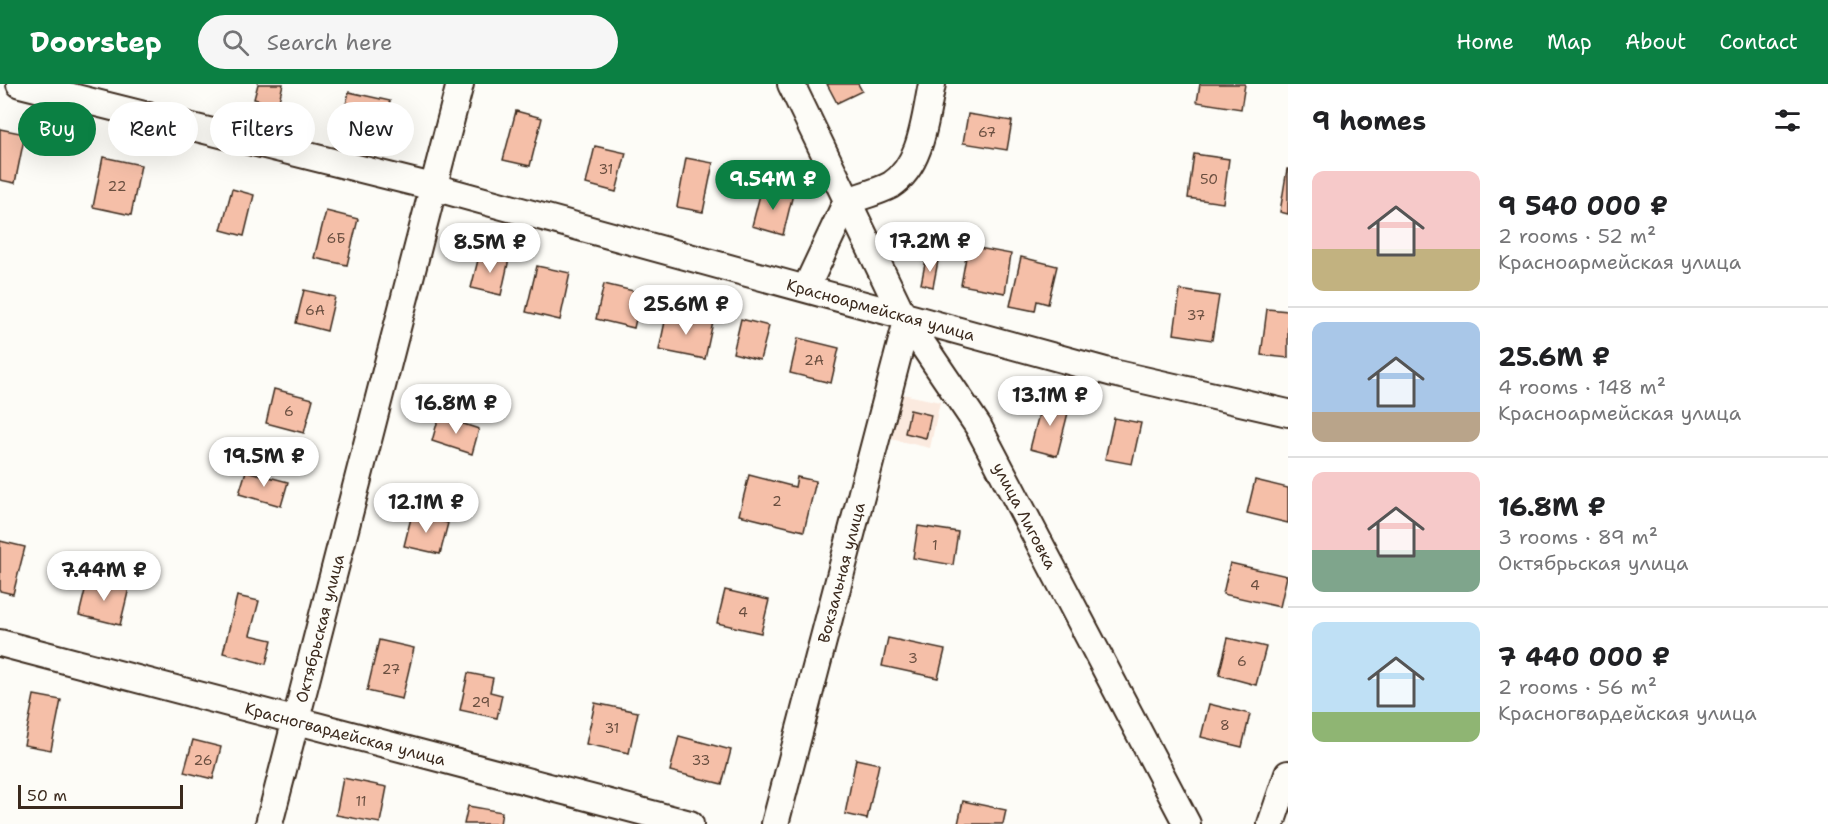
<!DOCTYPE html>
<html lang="en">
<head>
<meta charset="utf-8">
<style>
  body { margin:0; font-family:"Shantell Sans",sans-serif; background:#f6f6f6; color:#202124; height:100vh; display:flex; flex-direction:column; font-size:22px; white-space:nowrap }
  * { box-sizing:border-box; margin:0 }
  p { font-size:20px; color:#757577 }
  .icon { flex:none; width:33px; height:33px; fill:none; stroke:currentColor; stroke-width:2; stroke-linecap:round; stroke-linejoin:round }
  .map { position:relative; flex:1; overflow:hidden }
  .side { display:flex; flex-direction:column; background:#fff; width:540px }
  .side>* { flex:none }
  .banner { position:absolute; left:18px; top:18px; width:570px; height:54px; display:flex; gap:12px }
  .scale { position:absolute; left:18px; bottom:15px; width:165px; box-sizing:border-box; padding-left:6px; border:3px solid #3b2a1e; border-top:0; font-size:16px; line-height:21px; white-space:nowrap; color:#3b2a1e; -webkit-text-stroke:4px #fdfcf7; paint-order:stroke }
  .price { position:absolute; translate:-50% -51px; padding:0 14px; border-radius:21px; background:#fff; color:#222; font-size:20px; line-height:39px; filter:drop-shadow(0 2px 3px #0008) }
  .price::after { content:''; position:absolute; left:50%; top:36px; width:18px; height:14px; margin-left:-9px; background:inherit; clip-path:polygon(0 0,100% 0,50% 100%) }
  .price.on { background:#0b8043; color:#fff }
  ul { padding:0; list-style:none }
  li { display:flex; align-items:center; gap:18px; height:150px; padding:0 24px }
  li+li { border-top:2px solid #e0e0e0 }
  li span { display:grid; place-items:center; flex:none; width:168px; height:120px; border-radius:12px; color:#555 }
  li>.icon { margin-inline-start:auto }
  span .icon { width:72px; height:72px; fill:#fffc; stroke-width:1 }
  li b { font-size:26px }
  h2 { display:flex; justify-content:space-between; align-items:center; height:72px; padding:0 24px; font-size:26px }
  .tag { padding:0 21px; border-radius:27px; background:#fff; box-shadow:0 6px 24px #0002; font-size:21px; line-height:54px }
  .tag.on { background:#0b8043; color:#fff }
  header { display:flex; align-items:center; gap:36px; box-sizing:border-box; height:84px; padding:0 30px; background:#0b8043; color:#fff }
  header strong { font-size:28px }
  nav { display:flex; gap:33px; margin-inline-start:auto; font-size:21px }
  .search { width:420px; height:54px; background:#f6f6f6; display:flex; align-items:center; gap:15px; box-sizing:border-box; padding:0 21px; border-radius:33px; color:#757577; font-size:22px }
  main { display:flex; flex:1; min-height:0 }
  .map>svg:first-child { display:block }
  .built { fill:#fbeadf }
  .building { fill:#f5bfa8; stroke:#3b2a1e; stroke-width:1.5 }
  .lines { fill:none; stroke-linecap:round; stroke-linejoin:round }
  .minor-casing { stroke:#3b2a1e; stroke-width:30 }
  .minor { stroke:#fdfcf7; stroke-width:26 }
  .labels { text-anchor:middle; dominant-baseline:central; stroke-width:4.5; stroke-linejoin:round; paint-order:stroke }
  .number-label { font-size:14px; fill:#6a4f40 }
  .street-label { font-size:16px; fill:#3b2a1e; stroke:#fdfcf7 }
</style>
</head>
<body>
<header>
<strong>Doorstep</strong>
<div class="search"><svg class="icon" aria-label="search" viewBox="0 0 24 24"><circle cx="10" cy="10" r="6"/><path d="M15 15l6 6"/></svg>Search here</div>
<nav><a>Home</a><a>Map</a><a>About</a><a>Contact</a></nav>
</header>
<main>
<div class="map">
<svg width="1288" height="740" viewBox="0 0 1288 740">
  <rect width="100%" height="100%" fill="#fdfcf7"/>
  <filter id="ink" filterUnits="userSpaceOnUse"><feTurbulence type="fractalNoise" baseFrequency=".0167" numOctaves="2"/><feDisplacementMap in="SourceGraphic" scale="12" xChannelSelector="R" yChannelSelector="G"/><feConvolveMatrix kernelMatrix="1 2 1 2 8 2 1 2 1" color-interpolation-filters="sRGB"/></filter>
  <g filter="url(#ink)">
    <path class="built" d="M893,308L940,318L930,364L882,353Z"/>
    <path class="building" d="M258,0H283L278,21L254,15Z
      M827,0H858L862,7L837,19Z
      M1200,0H1245L1241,25L1197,18Z
      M349,8L390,17L382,50L341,40Z
      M516,27L542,34L530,82L503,76Z
      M968,30L1012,37L1007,66L963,59Z
      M0,45L25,50L15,99L0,96Z
      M595,62L626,69L616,108L586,100Z
      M1194,70L1229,75L1223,119L1188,114Z
      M103,73L141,81L131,131L93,123Z
      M686,74L713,79L703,128L677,123Z
      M1287,85H1288V130L1280,128Z
      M762,103L793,110L783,151L752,142Z
      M232,105L254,111L244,152L221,146Z
      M326,127L358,135L347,181L314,174Z
      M968,162L1011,170L1005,209L961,201Z
      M480,168L509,175L501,211L471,204Z
      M1021,173L1057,182L1048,220L1037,217L1035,227L1010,222Z
      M926,175L938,177L933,203L921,200Z
      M537,182L570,189L560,236L526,228Z
      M604,200L642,209L634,244L596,235Z
      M304,206L335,213L327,247L296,239Z
      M1180,206L1219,212L1212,256L1174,250Z
      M1267,225L1288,227V274L1261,271Z
      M667,228L713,238L705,275L659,266Z
      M741,235L769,242L760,276L733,269Z
      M798,254L839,264L831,299L790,289Z
      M274,305L313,315L304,349L266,339Z
      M1043,314L1070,321L1057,372L1030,365Z
      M910,326L931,331L926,354L905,349Z
      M439,332L479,345L472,370L432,357Z
      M1114,334L1141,339L1132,380L1105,375Z
      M246,387L288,398L281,422L239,410Z
      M749,391L795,403L797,393L816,397L804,447L739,431Z
      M1255,396L1288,404V439L1247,429Z
      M412,430L448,439L440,470L404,462Z
      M918,442L958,448L953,481L913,474Z
      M0,457L25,463L13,510L0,507Z
      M1230,479L1287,492L1280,523L1223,510Z
      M88,494L129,504L120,541L79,531Z
      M725,506L769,516L761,549L717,539Z
      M237,512L259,517L250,551L272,556L266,580L223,569Z
      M888,554L945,566L938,594L882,582Z
      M1228,554L1266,563L1256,601L1219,591Z
      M379,556L414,564L402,615L367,607Z
      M468,589L493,594L490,608L502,611L497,634L460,626Z
      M34,611L61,616L51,666L24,661Z
      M595,619L638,628L629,669L586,660Z
      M1209,620L1250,630L1242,663L1201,653Z
      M679,652L731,666L722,700L670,687Z
      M193,656L221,663L213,695L184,688Z
      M856,675L879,680L867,735L845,730Z
      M343,694L387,703L380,739L336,731Z
      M963,717L1006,726L1003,740H958Z
      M468,722L502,728L500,740H464Z"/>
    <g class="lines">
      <g class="minor-casing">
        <g id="minor">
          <path id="s1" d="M20,0L433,103L1113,289L1288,329"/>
          <path id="s2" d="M791,0L902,230L978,342L1187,740"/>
          <path d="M806,204L847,117C861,112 878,108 891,101C922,81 925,33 932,0"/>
          <path id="s3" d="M0,559L690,740"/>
          <path id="s4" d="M269,740L460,0"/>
          <path id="s5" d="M775,740L907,237"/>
          <path d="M1271,740L1288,690"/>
        </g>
      </g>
      <use href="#minor" class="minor"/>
    </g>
  </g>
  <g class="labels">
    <g class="number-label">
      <text x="987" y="48">67</text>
      <text x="606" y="85">31</text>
      <text x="1209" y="95">50</text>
      <text x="117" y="102">22</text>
      <text x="336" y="154">6Б</text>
      <text x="315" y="226">6А</text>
      <text x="1196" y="231">37</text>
      <text x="814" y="276">2А</text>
      <text x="289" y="327">6</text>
      <text x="777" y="417">2</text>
      <text x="935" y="461">1</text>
      <text x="1255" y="501">4</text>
      <text x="743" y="528">4</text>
      <text x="913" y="574">3</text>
      <text x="1242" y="577">6</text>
      <text x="391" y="585">27</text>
      <text x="481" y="618">29</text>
      <text x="1225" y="641">8</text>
      <text x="612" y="644">31</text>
      <text x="203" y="676">26</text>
      <text x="701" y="676">33</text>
      <text x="361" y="717">11</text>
    </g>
    <g class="street-label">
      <text stroke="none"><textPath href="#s1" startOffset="890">Красноармейская улица</textPath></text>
      <text stroke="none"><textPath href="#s2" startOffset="492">улица Лиговка</textPath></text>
      <text stroke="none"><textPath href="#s5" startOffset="260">Вокзальная улица</textPath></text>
      <text stroke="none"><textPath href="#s4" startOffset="202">Октябрьская улица</textPath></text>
      <text stroke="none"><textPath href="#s3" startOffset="357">Красногвардейская улица</textPath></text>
    </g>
  </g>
</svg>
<div class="scale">50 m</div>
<b class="price on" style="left:773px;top:127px">9.54M ₽</b>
<b class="price" style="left:930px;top:189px">17.2M ₽</b>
<b class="price" style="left:490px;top:190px">8.5M ₽</b>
<b class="price" style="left:686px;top:252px">25.6M ₽</b>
<b class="price" style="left:1050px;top:343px">13.1M ₽</b>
<b class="price" style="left:456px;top:351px">16.8M ₽</b>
<b class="price" style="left:264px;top:404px">19.5M ₽</b>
<b class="price" style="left:426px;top:450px">12.1M ₽</b>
<b class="price" style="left:104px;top:518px">7.44M ₽</b>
<div class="banner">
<a class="tag on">Buy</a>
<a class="tag">Rent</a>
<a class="tag">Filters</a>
<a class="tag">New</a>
</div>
</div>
<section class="side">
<h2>9 homes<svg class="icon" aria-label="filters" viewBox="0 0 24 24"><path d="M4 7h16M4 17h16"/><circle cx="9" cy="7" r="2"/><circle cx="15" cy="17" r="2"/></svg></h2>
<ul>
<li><span style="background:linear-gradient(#f6c9c9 65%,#c2b280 0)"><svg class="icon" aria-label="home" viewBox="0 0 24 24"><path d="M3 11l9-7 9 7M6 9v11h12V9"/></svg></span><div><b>9 540 000 ₽</b><p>2 rooms · 52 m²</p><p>Красноармейская улица</p></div></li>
<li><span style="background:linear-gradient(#a9c7e8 75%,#b9a48a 0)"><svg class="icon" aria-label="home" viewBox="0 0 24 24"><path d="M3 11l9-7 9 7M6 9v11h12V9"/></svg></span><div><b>25.6M ₽</b><p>4 rooms · 148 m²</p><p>Красноармейская улица</p></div></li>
<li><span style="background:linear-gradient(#f6c9c9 65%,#7fa58c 0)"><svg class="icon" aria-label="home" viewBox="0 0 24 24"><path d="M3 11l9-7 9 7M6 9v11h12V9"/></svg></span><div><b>16.8M ₽</b><p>3 rooms · 89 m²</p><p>Октябрьская улица</p></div></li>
<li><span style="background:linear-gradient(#bfe0f5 75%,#8fb573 0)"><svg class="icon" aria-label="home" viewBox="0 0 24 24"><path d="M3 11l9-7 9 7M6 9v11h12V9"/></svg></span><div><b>7 440 000 ₽</b><p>2 rooms · 56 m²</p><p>Красногвардейская улица</p></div></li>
</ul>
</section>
</main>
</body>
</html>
